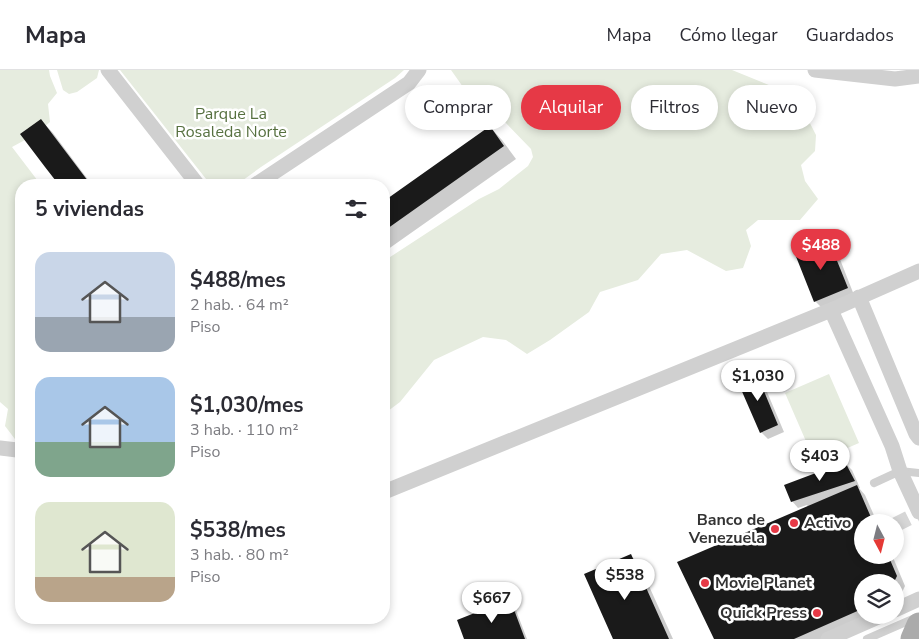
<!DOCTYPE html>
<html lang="es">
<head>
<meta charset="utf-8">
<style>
  body { margin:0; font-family:"Nunito Sans",sans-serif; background:#f2f2f3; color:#2b2b33; height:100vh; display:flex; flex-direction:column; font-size:19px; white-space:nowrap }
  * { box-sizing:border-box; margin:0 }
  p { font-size:16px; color:#7c7c81 }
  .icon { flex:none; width:28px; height:28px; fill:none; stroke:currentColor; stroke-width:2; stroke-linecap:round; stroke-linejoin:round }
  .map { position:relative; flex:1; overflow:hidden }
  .details { position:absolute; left:15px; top:109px; width:375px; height:445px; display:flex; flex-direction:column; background:#fff; border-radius:20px; box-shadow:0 2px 8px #0003 }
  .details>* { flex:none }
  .top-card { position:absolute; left:405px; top:15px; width:439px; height:45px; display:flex; gap:10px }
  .needle { width:32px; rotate:173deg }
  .buttons { position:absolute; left:854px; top:444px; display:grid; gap:10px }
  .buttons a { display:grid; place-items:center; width:50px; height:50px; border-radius:50%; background:#fff; box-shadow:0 2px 8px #0003; font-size:25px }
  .price { position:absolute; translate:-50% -42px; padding:0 11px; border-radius:18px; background:#fff; color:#222; font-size:16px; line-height:32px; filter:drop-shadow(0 1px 2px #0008) }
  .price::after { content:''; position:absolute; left:50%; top:30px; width:15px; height:11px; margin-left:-8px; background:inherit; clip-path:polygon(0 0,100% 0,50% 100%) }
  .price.on { background:#e63946; color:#fff }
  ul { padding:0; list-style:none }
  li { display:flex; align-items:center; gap:15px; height:125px; padding:0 20px }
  li span { display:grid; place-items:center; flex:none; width:140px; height:100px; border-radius:15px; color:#555 }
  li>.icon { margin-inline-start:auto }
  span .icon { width:60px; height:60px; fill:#fffc; stroke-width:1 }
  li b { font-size:21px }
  h2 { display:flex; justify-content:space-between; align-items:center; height:60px; padding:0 20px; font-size:21px }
  .chip { padding:0 18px; border-radius:22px; background:#fff; box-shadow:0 2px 8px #0003; font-size:18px; line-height:45px }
  .chip.on { background:#e63946; color:#fff }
  header { display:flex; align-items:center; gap:30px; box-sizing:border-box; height:70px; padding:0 25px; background:#fff; border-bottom:1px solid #e1e1e2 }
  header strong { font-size:24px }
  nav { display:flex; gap:28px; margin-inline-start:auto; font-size:18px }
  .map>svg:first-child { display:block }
  .green { fill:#e6ecdf }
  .shadow { fill:#0003 }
  .building { fill:#1a1a1a }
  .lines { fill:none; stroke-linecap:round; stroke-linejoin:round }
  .street-tunnel { stroke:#d6d6d6; stroke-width:15; stroke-dasharray:15 8; stroke-linecap:butt }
  .lane { stroke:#d0d0d0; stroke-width:8 }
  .street { stroke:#d0d0d0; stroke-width:15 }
  .primary { stroke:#ababab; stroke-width:25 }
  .poi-dot { fill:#e63946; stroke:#fff; stroke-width:2 }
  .labels { text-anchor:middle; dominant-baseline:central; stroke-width:5; stroke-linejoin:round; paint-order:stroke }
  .park-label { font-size:16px; fill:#56703f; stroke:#fff }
  .poi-label { font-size:16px; font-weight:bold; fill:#333; stroke:#fff; text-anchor:end }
</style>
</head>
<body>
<header>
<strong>Mapa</strong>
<nav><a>Mapa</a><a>Cómo llegar</a><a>Guardados</a></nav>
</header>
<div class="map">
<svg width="919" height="569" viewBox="0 0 919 569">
  <rect width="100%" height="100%" fill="#fff"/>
  <path class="green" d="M0,0H49L50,6L57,23L48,34L50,52L36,64L12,77L41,115H21V377L5,356L8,339L0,332Z
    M57,0H99L97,8L77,22L69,24L63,20Z
    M120,0H404L395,8L261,97L239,113L233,115H214L210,114Z
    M451,0H732L796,26L816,65L815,81L801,95L805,111L818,129L800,150H758L746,160L751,176L743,198L726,201L687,180L661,184L638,210L600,222L589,242L550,270L527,284L506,270L483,267L434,290L400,332L384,344V191L479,129L499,119L528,96L533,87L531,79L504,51L487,37L468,24Z
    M829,304L859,373L815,392L785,323Z"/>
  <path class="shadow" d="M41,50L53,63L92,115H60Z
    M490,57L502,70L516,89L384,182V132Z
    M829,172L836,179L854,225L822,238L815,231Z
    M755,304L762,310L784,362L768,369L761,362Z
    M845,393L852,400L860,418H859L865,425L877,452H862V485H892L905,516L895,537V512H862V545H876L822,569H715L808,437L807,435L798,438L792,431Z
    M631,486L639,494L673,569H615Z
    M509,530L514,535L527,569H466Z"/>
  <path class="building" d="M41,49L91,115H59L45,97L20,64Z
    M490,56L504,76L384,161V131Z
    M829,171L848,218L814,232L795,184Z
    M756,302L778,355L760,363L737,310Z
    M845,392L855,411L791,432L784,415Z
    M857,415L873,452H862V485H888L897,506L894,512H862V539L794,569H714L677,492Z
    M631,484L669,569H613L584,504Z
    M510,529L525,569H464L457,550Z"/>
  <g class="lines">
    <path class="street-tunnel" d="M895,455L919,443"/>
    <path class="lane" d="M874,413L900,401L919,403
      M867,569L915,548"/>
    <path class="street" d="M108,0L198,115
      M815,0L895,9L919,6
      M255,115L409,13L419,0
      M859,227L911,352L916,364L919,368
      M831,240L892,376L900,401L919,442
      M0,378L17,380L21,382
      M384,422L831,240L919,201
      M895,540L919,529
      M828,569L883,545"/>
    <path class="primary" d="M913,569L919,555"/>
  </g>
  <g class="poi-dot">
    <circle cx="794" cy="453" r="5"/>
    <circle cx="775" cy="459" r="5"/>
    <circle cx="705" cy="513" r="5"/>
    <circle cx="817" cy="543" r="5"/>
  </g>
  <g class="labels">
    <g class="park-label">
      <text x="231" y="44">Parque La<tspan x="231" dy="18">Rosaleda Norte</tspan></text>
    </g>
    <g class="poi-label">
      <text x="765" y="450">Banco de<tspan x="765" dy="18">Venezuela</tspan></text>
      <text x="804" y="453" text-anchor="start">Activo</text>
      <text x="715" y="513" text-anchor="start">Movie Planet</text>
      <text x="807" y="543">Quick Press</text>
    </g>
  </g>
</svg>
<div class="buttons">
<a><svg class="needle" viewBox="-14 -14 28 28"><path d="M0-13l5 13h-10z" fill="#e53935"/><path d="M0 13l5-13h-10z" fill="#7c7c81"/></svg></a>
<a><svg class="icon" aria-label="layers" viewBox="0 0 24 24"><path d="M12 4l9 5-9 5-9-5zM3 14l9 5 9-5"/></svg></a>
</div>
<b class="price on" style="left:821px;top:201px">$488</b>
<b class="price" style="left:758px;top:332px">$1,030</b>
<b class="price" style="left:820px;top:412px">$403</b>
<b class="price" style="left:625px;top:531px">$538</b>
<b class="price" style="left:492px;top:554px">$667</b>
<div class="top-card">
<a class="chip">Comprar</a>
<a class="chip on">Alquilar</a>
<a class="chip">Filtros</a>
<a class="chip">Nuevo</a>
</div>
<section class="details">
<h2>5 viviendas<svg class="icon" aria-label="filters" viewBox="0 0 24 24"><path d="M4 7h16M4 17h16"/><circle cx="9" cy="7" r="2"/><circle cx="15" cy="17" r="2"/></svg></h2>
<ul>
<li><span style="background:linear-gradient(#c9d6e8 65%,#9aa5b1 0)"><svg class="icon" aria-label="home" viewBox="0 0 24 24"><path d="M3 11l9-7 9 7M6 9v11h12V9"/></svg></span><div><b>$488/mes</b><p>2 hab. · 64 m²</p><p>Piso</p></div></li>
<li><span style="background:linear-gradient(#a9c7e8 65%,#7fa58c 0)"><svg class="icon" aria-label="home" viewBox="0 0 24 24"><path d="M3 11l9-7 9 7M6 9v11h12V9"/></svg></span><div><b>$1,030/mes</b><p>3 hab. · 110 m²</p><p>Piso</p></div></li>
<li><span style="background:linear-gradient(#dfe7d0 75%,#b9a48a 0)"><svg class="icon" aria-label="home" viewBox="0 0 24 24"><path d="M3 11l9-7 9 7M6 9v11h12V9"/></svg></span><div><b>$538/mes</b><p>3 hab. · 80 m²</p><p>Piso</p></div></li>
</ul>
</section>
</div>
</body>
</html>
